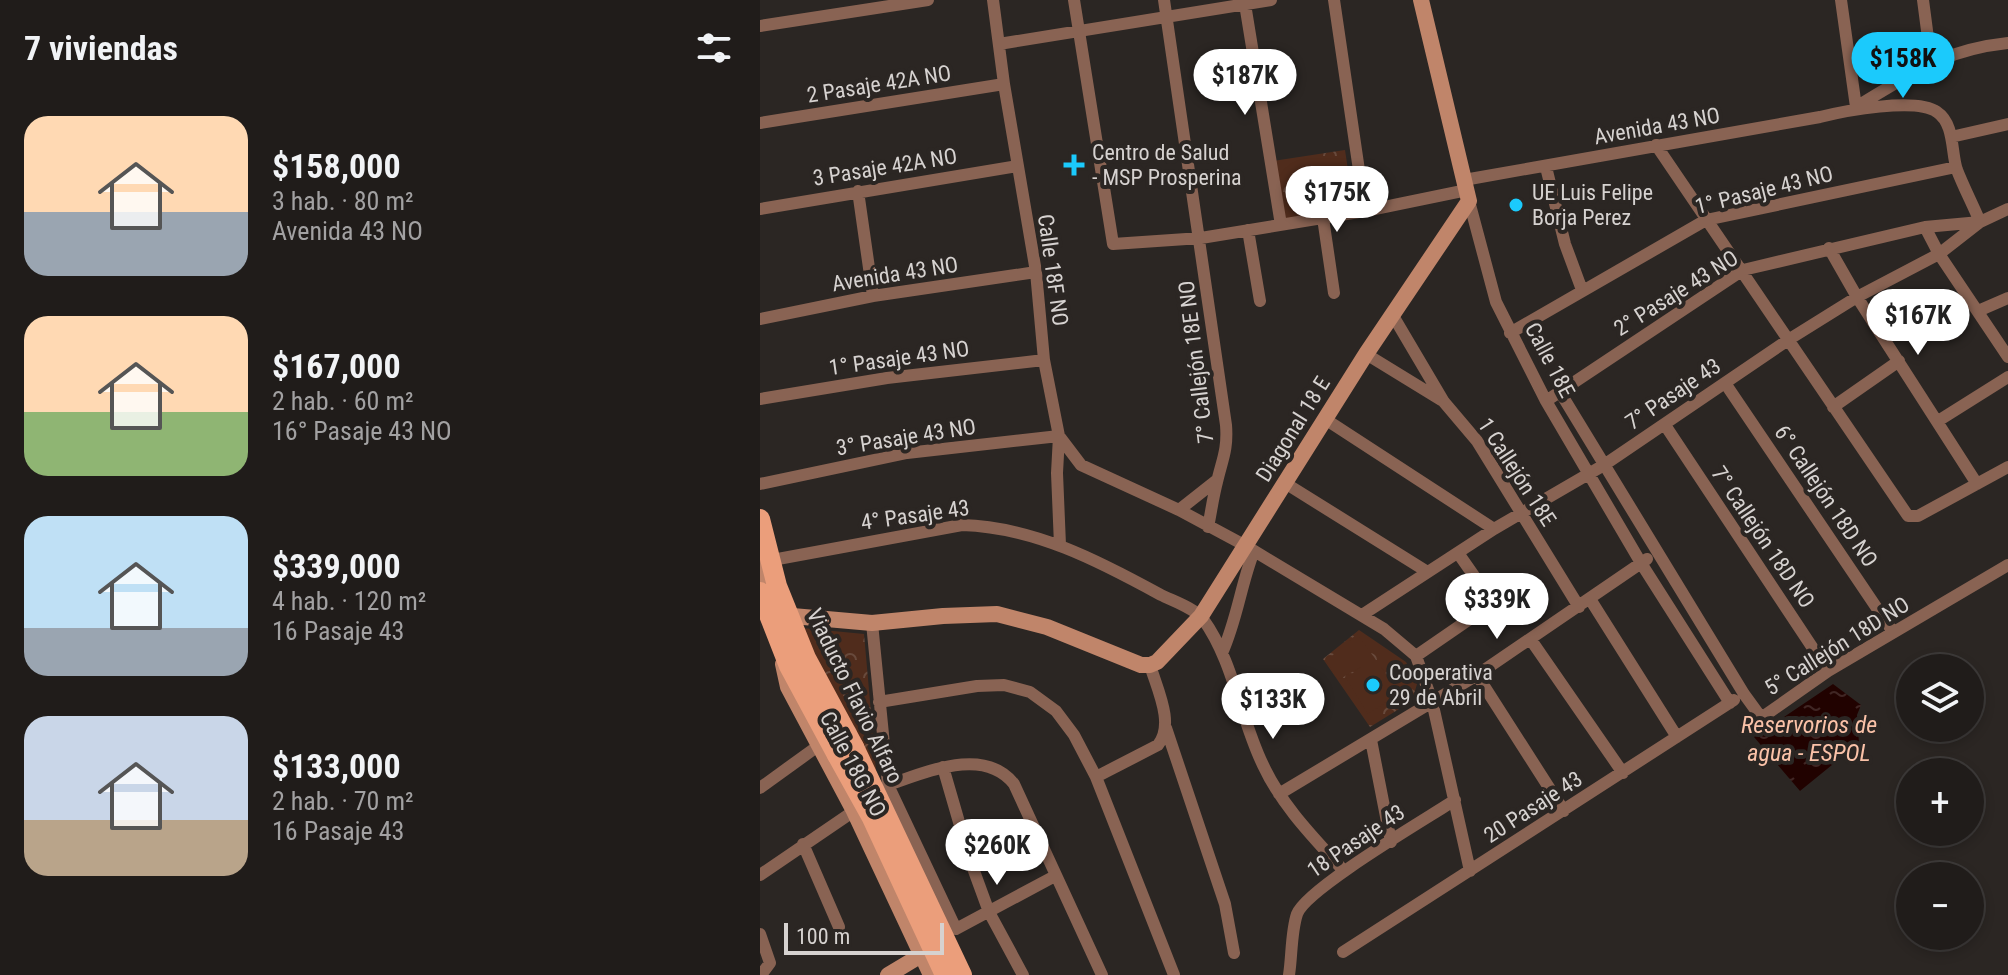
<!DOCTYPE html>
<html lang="es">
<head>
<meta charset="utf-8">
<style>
  body { margin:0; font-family:"Roboto Condensed",sans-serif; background:#282523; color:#f1f3f6; height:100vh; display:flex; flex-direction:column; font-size:30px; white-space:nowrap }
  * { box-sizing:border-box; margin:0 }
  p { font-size:26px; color:#a2a1a2 }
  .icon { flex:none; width:44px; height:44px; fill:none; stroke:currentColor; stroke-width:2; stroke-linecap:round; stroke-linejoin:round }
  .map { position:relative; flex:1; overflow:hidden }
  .side { display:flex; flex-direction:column; background:#201c1a; width:760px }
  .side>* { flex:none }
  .buttons { position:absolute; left:1136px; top:654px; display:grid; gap:16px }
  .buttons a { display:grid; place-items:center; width:88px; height:88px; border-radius:50%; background:#201c1a; box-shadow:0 4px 12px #0003,0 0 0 2px #3d3a39; font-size:40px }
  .scale { position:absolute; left:24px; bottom:20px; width:160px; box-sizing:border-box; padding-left:8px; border:4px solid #d6d2d0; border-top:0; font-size:22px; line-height:28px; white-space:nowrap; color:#d6d2d0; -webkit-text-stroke:6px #2b2623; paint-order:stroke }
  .price { position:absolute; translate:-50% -68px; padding:0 18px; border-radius:28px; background:#fff; color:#222; font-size:26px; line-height:52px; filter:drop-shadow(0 2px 4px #0008) }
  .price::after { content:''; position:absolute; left:50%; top:48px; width:24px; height:18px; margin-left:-12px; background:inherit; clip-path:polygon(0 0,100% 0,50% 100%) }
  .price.selected { background:#1bcafc; color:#111 }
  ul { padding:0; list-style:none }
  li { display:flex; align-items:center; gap:24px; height:200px; padding:0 24px }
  li span { display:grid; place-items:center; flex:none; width:224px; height:160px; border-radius:24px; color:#555 }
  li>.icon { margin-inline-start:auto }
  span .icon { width:96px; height:96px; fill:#fffc; stroke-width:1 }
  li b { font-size:34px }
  h2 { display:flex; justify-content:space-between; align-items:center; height:96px; padding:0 24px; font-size:34px }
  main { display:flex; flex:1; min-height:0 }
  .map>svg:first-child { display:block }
  .park { fill:url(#park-crowns) }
  .pitch { fill:#502c1c }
  .water { fill:url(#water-ripples) }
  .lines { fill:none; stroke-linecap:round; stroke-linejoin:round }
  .street { stroke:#896353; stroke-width:12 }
  .secondary { stroke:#c0856a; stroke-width:16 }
  .primary { stroke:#eb9e7b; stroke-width:20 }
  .primary-bridge { stroke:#eb9e7b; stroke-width:20 }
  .poi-dot { fill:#1bcafc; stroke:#2b2623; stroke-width:3 }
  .labels { text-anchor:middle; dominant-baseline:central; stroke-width:8; stroke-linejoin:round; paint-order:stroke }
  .street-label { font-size:22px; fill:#d6d2d0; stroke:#2b2623 }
  .poi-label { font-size:22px; fill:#d6d2d0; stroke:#2b2623; text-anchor:start }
  .water-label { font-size:24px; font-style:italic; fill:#fac2a8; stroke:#2b2623 }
</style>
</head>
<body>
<main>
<section class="side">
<h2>7 viviendas<svg class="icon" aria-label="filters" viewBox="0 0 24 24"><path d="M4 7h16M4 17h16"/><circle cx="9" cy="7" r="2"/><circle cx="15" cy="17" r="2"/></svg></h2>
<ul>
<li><span style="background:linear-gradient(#ffd9b3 60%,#9aa5b1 0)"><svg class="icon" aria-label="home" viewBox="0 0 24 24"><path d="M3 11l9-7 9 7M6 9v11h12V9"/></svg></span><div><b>$158,000</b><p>3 hab. · 80 m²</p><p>Avenida 43 NO</p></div></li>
<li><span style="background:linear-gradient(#ffd9b3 60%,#8fb573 0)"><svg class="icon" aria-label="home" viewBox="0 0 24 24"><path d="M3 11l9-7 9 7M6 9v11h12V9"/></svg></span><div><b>$167,000</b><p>2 hab. · 60 m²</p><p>16° Pasaje 43 NO</p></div></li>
<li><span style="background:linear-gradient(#bfe0f5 70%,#9aa5b1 0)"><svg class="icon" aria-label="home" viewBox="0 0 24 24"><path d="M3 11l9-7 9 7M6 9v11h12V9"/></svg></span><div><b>$339,000</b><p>4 hab. · 120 m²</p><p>16 Pasaje 43</p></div></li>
<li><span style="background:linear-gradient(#c9d6e8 65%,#b9a48a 0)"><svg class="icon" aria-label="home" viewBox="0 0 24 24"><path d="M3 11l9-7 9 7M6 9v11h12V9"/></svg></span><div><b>$133,000</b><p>2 hab. · 70 m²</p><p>16 Pasaje 43</p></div></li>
</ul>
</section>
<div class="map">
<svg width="1248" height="975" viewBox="0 0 1248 975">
  <defs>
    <pattern id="park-crowns" width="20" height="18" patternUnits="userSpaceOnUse" patternTransform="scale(2)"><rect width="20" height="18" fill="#502c1c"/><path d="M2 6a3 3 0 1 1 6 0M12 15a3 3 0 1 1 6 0" fill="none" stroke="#684a3c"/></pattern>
    <pattern id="water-ripples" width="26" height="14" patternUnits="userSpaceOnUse" patternTransform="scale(2)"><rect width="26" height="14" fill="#210200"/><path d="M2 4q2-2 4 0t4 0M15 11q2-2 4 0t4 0" fill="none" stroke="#402624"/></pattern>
  </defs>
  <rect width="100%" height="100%" fill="#2b2623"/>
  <path class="park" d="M585,150L594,210L523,222L513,161Z
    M42,628L104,634L117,780Z
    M599,630L646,662L657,684L652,701L610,727L563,659Z"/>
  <path class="pitch" d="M585,162L591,203L567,207L560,167Z
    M597,634L640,693L608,714L586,678L601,667L578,680L566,661Z"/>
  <path class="water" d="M1073,684L1101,705L1097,715L1099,743L1040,791L994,737Z"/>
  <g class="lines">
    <path class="street" d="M233,0L244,84L276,272L284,360L299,436L297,473L300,545
      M314,0L353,244L441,238L605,211L707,190
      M404,0L466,425C468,450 462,460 457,482C453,497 451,513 448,527
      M574,0L605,211
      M1081,0L1096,107C1151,74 1182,50 1248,43
      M1163,0L1171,61
      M485,4L521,225
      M0,26L168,0
      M239,44L511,0
      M0,123L244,84
      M1191,137L1248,124
      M896,145L1148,516H1158L1248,467
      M786,167L805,244L822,290
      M704,180L1060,117C1084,111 1156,97 1177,112C1195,124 1191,153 1197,170C1204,188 1213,205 1220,222L1165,227L983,270L786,401
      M98,191L113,296
      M709,201L736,302L786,401L881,563L970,703
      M0,209L258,166
      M563,218L574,293
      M1165,227L1179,254L1248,357
      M488,230L500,301
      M1069,248L1097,297L1217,484
      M1218,311L1248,298
      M632,314L684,402L717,441L819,607
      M0,319L113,296L276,272
      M750,333L946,220L1196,167
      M606,354L681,400
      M965,383L1133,632
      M800,392L984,694L1000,716H1004L1068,671L1248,565
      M0,399L127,378L284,360
      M1073,407L1139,361
      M565,419L734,529
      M1178,421L1248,377
      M905,425L1068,671
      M299,436L321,465L419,510L486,546L624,629L656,656L672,701L710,871
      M525,483L666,571
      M0,484L147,453L299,436
      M419,510L457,480
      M7,561L202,525C274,527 339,561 401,595C413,601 434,608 443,619C474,662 480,718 503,765C522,806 554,838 584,871
      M830,599L917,737
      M602,615L734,529L844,465L1028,340L1097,297L1179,254L1220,222L1248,209
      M112,623L128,785L196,929L295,876
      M771,640L863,773
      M462,653C477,620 481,584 494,551
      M656,656L733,603L698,553
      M717,675L804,811
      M119,702L217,686L244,685L270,692L296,711L314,735L336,777L414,975
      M406,728L465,904L474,953
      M611,740L631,842
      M183,767L210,860L229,912L263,975
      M336,777L398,745C415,724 397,689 390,665
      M128,785C167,772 224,746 254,784L342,975
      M0,788L58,746
      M519,794L717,675L887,559
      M43,844L79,927
      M0,875L94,811
      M0,934L10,963L1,975
      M583,952L974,700
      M529,975C532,956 531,932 537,914C546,889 666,819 695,800"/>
    <path class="secondary" d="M0,565L9,602
      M21,615L112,623L183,616L237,614L287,627L381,665H390L397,662L441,616L606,354L709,201L661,0
      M23,664L28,687L94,811L171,975
      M128,975L168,951"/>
    <path class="primary" d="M94,747L202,975
      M77,755L112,818L185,975"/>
    <path class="primary-bridge" d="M0,519L17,586L46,658L94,747
      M0,592L29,666L77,755"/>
  </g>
  <g class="poi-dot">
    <path d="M310 153h8v8h8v8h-8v8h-8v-8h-8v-8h8z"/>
    <circle cx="756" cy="205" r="8"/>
    <circle cx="613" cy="685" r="8"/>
  </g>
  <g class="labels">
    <g class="street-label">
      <text transform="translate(119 84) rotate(-9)">2 Pasaje 42A NO</text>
      <text transform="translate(897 126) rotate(-10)">Avenida 43 NO</text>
      <text transform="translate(125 167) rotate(-9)">3 Pasaje 42A NO</text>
      <text transform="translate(1004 190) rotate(-14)">1° Pasaje 43 NO</text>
      <text transform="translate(293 270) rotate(82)">Calle 18F NO</text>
      <text transform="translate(135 274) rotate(-9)">Avenida 43 NO</text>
      <text transform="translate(916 293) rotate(-32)">2° Pasaje 43 NO</text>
      <text transform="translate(139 358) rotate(-8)">1° Pasaje 43 NO</text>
      <text transform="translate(790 360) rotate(62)">Calle 18E</text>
      <text transform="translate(436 362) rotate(-97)">7° Callejón 18E NO</text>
      <text transform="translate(913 394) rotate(-34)">7° Pasaje 43</text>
      <text transform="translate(533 429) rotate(-58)">Diagonal 18 E</text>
      <text transform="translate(146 437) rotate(-9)">3° Pasaje 43 NO</text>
      <text transform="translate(757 472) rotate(57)">1 Callejón 18E</text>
      <text transform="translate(1066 496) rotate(56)">6° Callejón 18D NO</text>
      <text transform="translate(155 515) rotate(-8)">4° Pasaje 43</text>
      <text transform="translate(1003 537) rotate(56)">7° Callejón 18D NO</text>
      <text transform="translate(1077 646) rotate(-32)">5° Callejón 18D NO</text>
      <text transform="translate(95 696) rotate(64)">Viaducto Flavio Alfaro</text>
      <text transform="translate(93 764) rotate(62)">Calle 18G NO</text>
      <text transform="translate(773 807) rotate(-33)">20 Pasaje 43</text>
      <text transform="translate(596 841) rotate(-34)">18 Pasaje 43</text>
    </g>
    <g class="poi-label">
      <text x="332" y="152">Centro de Salud<tspan x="332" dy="25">- MSP Prosperina</tspan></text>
      <text x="772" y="192">UE Luis Felipe<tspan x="772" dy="25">Borja Perez</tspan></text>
      <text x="629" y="672">Cooperativa<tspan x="629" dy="25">29 de Abril</tspan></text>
    </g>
    <g class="water-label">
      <text x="1049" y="725">Reservorios de<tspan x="1049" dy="28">agua - ESPOL</tspan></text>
    </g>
  </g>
</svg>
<div class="buttons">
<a><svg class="icon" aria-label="layers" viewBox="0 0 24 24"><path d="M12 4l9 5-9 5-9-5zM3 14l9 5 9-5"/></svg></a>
<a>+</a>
<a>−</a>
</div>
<div class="scale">100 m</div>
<b class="price selected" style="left:1143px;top:100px">$158K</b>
<b class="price" style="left:485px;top:117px">$187K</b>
<b class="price" style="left:577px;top:234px">$175K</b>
<b class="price" style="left:1158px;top:357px">$167K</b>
<b class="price" style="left:737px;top:641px">$339K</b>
<b class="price" style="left:513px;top:741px">$133K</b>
<b class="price" style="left:237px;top:887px">$260K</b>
</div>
</main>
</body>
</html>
